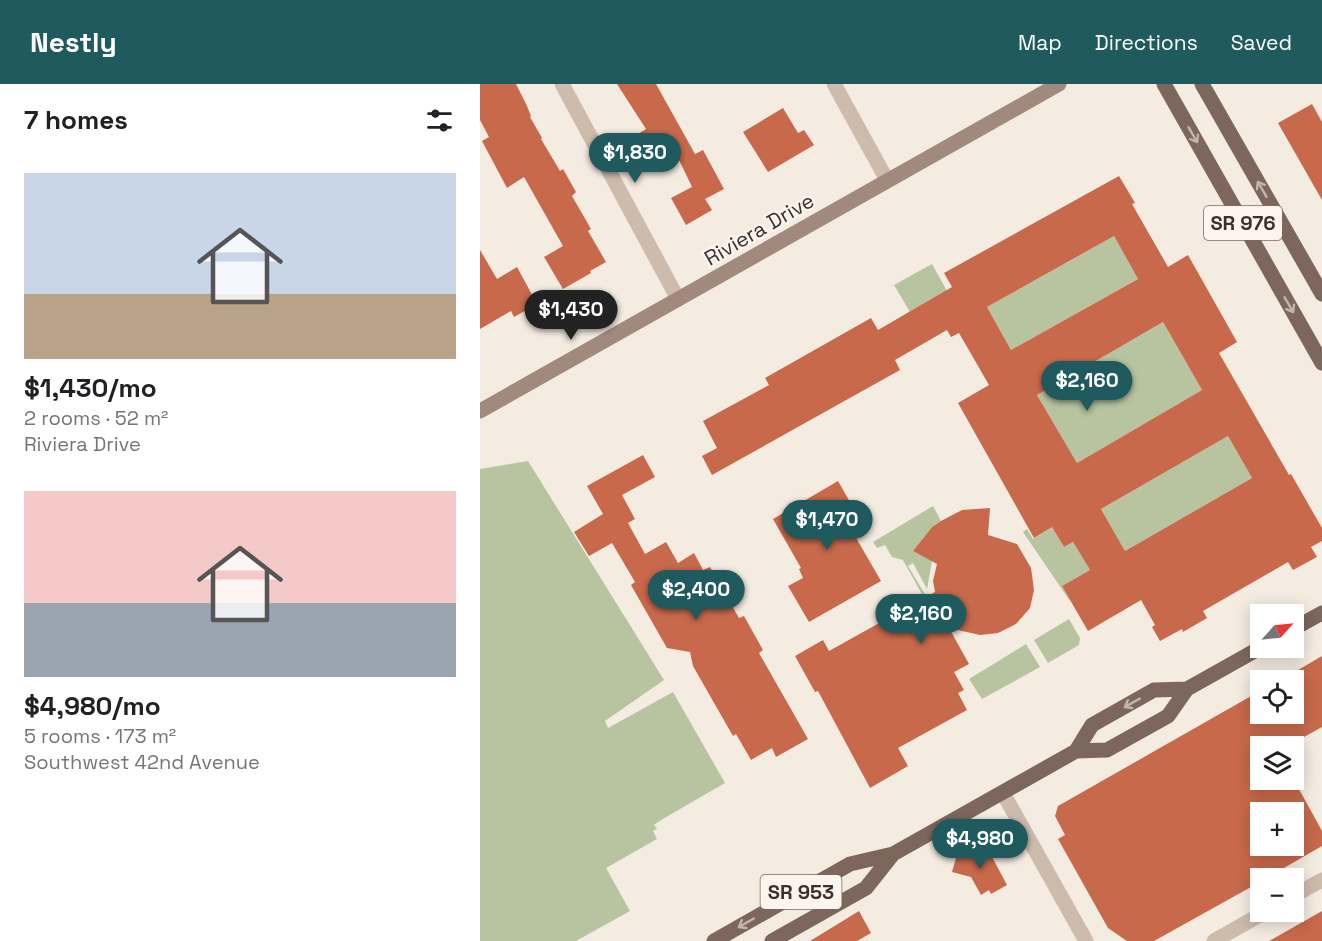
<!DOCTYPE html>
<html lang="en">
<head>
<meta charset="utf-8">
<style>
  body { margin:0; font-family:"Space Grotesk",sans-serif; background:#f2f2f2; color:#202124; height:100vh; display:flex; flex-direction:column; font-size:22px; white-space:nowrap }
  * { box-sizing:border-box; margin:0 }
  p { font-size:20px; color:#757577 }
  .icon { flex:none; width:33px; height:33px; fill:none; stroke:currentColor; stroke-width:2; stroke-linecap:round; stroke-linejoin:round }
  .map { position:relative; flex:1; overflow:hidden }
  .panel { display:flex; flex-direction:column; background:#fff; width:480px }
  .panel>* { flex:none }
  .needle { width:39px; rotate:63deg }
  .buttons { position:absolute; left:770px; top:520px; display:grid; gap:12px }
  .buttons a { display:grid; place-items:center; width:54px; height:54px; border-radius:0px; background:#fff; box-shadow:0 3px 15px #0003; font-size:30px }
  .price { position:absolute; translate:-50% -51px; padding:0 14px; border-radius:21px; background:#1f5a5e; color:#fff; font-size:20px; line-height:39px; filter:drop-shadow(0 2px 3px #0008) }
  .price::after { content:''; position:absolute; left:50%; top:36px; width:18px; height:14px; margin-left:-9px; background:inherit; clip-path:polygon(0 0,100% 0,50% 100%) }
  .price.current { background:#222; color:#fff }
  ul { padding:0; list-style:none }
  li { display:grid; align-content:center; gap:12px; height:318px; padding:0 24px }
  li span { display:grid; place-items:center; height:186px; border-radius:0px; color:#555 }
  li>.icon { margin-inline-start:auto }
  span .icon { width:108px; height:108px; fill:#fffc; stroke-width:1 }
  li b { font-size:26px }
  h2 { display:flex; justify-content:space-between; align-items:center; height:72px; padding:0 24px; font-size:26px }
  header { display:flex; align-items:center; gap:36px; box-sizing:border-box; height:84px; padding:0 30px; background:#1f5a5e; color:#fff }
  header strong { font-size:28px }
  nav { display:flex; gap:33px; margin-inline-start:auto; font-size:21px }
  main { display:flex; flex:1; min-height:0 }
  .map>svg:first-child { display:block }
  .green { fill:#b8c4a0 }
  .building { fill:#c8694b; fill-rule:evenodd }
  .lines { fill:none; stroke-linecap:round; stroke-linejoin:round }
  .street { stroke:#cdbbac; stroke-width:15 }
  .secondary { stroke:#a18a7d; stroke-width:15 }
  .primary { stroke:#7d675c; stroke-width:15 }
  .oneway { stroke:#c2b5ac }
  .labels { text-anchor:middle; dominant-baseline:central; stroke-width:5; stroke-linejoin:round; paint-order:stroke }
  .shield { fill:#fbf5ee; stroke:#756b66; stroke-width:1.5 }
  .shield-label { font-size:20px; font-weight:bold; fill:#3b302b }
  .street-label { font-size:21px; fill:#3b302b; stroke:#fbf5ee }
</style>
</head>
<body>
<header>
<strong>Nestly</strong>
<nav><a>Map</a><a>Directions</a><a>Saved</a></nav>
</header>
<main>
<section class="panel">
<h2>7 homes<svg class="icon" aria-label="filters" viewBox="0 0 24 24"><path d="M4 7h16M4 17h16"/><circle cx="9" cy="7" r="2"/><circle cx="15" cy="17" r="2"/></svg></h2>
<ul>
<li><span style="background:linear-gradient(#c9d6e8 65%,#b9a48a 0)"><svg class="icon" aria-label="home" viewBox="0 0 24 24"><path d="M3 11l9-7 9 7M6 9v11h12V9"/></svg></span><div><b>$1,430/mo</b><p>2 rooms · 52 m²</p><p>Riviera Drive</p></div></li>
<li><span style="background:linear-gradient(#f6c9c9 60%,#9aa5b1 0)"><svg class="icon" aria-label="home" viewBox="0 0 24 24"><path d="M3 11l9-7 9 7M6 9v11h12V9"/></svg></span><div><b>$4,980/mo</b><p>5 rooms · 173 m²</p><p>Southwest 42nd Avenue</p></div></li>
</ul>
</section>
<div class="map">
<svg width="842" height="857" viewBox="0 0 842 857">
  <rect width="100%" height="100%" fill="#f4ebe1"/>
  <path class="green" d="M634,152L658,195L531,266L507,223Z
    M452,180L467,207L430,228L414,201Z
    M683,238L722,306L597,379L557,311Z
    M748,352L772,394L645,467L621,425Z
    M48,377L184,596L125,637L128,644L193,608L245,699L181,736L174,741L177,745L173,747L177,755L126,784L150,827L96,857H0V385Z
    M453,422L461,437L452,443L433,467L452,477L447,505L433,479L428,482L446,512L444,514L423,476L412,473L405,461L397,464L393,458Z
    M572,443L584,463L593,458L610,486L582,502L592,520L543,448L547,445L553,455Z
    M589,535L600,554L599,561L568,579L554,556Z
    M546,560L560,583L502,615L489,595Z"/>
  <path class="building" d="M0,0H36L47,22L51,32L50,33L62,54L61,55L80,87L83,85L96,108L92,112L111,145L108,147L126,178L110,187L111,189L83,205L64,173L83,162L44,93L27,104L2,57L9,53L0,36Z
    M137,0H176L215,70L223,66L244,105L225,115L232,126L206,141L191,114L212,103L201,80L189,55L168,67L158,50L166,45Z
    M832,20L842,38V116L798,39Z
    M303,24L318,49L324,46L334,61L288,88L263,48Z
    M639,92L655,119L652,120L688,183L708,171L757,258L739,269L809,391L811,390L842,444V457L831,463L837,473L813,486L808,478L723,527L727,534L703,548L702,545L680,557L672,543L675,541L661,516L608,547L582,502L610,486L593,458L584,463L572,443L554,454L478,319L509,301L479,249L471,253L467,246L415,276L420,286L232,391L222,372L237,364L223,337L289,301L285,294L391,234L398,246L472,203L464,189ZM634,152L658,195L531,266L507,223ZM683,238L722,306L597,379L557,311ZM748,352L772,394L645,467L621,425Z
    M0,166L17,195L37,183L57,220L34,233L31,227L0,245Z
    M163,371L175,393L142,411L155,435L148,439L165,470L186,458L198,479L214,469L223,486L230,483L259,534L264,532L283,566L279,569L328,655L296,673L292,664L271,676L256,650L253,652L213,582L210,568L187,564L151,501L155,498L132,459L109,472L94,448L123,430L107,402Z
    M358,397L386,446L375,452L401,497L329,538L308,502L323,494L319,485L321,484L293,435Z
    M510,424L508,451L537,460L551,484L554,506L550,524L536,540L518,549L500,551L469,544L489,580L474,588L484,606L478,609L487,626L418,664L428,682L390,704L338,607L335,608L315,572L343,556L349,567L455,508L453,497L457,480L433,467L452,443L461,437L482,426Z
    M842,572V643L806,663H780V696H814L842,747V762L785,795H780V798L674,857H647L628,844L578,755L585,751L575,732L578,722L780,607V630H813V589ZM780,729H813V762H780Z
    M484,764L511,771L527,801L511,810L509,806L501,811L491,793L472,788L478,767Z
    M379,827L391,849L377,857H330Z
    M842,827V857H789Z"/>
  <g class="lines">
    <path class="street" d="M82,0L198,215
      M354,0L407,96
      M523,709L606,857
      M813,812L842,796
      M734,857L785,828"/>
    <path class="secondary" d="M0,327L579,0"/>
    <path class="primary" d="M684,0L842,279
      M722,0L842,210
      M813,545L842,529
      M596,667L612,641L674,606L707,605
      M234,857L370,780L413,770L596,667L627,666L688,632L707,605L780,564
      M292,857L386,804L413,770"/>
  </g>
  <defs><path id="oneway-shaft" d="M-6 0H5M1.5-3L5.5 0L1.5 3" fill="none" stroke-width="1.6" stroke-linecap="round" stroke-linejoin="round" transform="scale(1.5)"/></defs>
  <g class="oneway">
    <use href="#oneway-shaft" transform="translate(713 51) rotate(60)"/>
    <use href="#oneway-shaft" transform="translate(782 105) rotate(-120)"/>
    <use href="#oneway-shaft" transform="translate(809 221) rotate(60)"/>
    <use href="#oneway-shaft" transform="translate(652 619) rotate(151)"/>
    <use href="#oneway-shaft" transform="translate(266 839) rotate(150)"/>
  </g>
  <g class="labels">
    <g class="shield">
      <rect x="724" y="122" width="78" height="34" rx="4.5"/>
      <rect x="280.5" y="791" width="81" height="34" rx="4.5"/>
    </g>
    <g class="shield-label">
      <text x="763" y="139">SR 976</text>
      <text x="321" y="808">SR 953</text>
    </g>
    <g class="street-label">
      <text transform="translate(279 145) rotate(-30)">Riviera Drive</text>
    </g>
  </g>
</svg>
<div class="buttons">
<a><svg class="needle" viewBox="-14 -14 28 28"><path d="M0-13l5 13h-10z" fill="#e53935"/><path d="M0 13l5-13h-10z" fill="#757577"/></svg></a>
<a><svg class="icon" aria-label="locate" viewBox="0 0 24 24"><circle cx="12" cy="12" r="6"/><path d="M12 2v4M12 18v4M2 12h4M18 12h4"/></svg></a>
<a><svg class="icon" aria-label="layers" viewBox="0 0 24 24"><path d="M12 4l9 5-9 5-9-5zM3 14l9 5 9-5"/></svg></a>
<a>+</a>
<a>−</a>
</div>
<b class="price" style="left:155px;top:100px">$1,830</b>
<b class="price current" style="left:91px;top:257px">$1,430</b>
<b class="price" style="left:607px;top:328px">$2,160</b>
<b class="price" style="left:347px;top:467px">$1,470</b>
<b class="price" style="left:216px;top:537px">$2,400</b>
<b class="price" style="left:441px;top:561px">$2,160</b>
<b class="price" style="left:500px;top:786px">$4,980</b>
</div>
</main>
</body>
</html>
